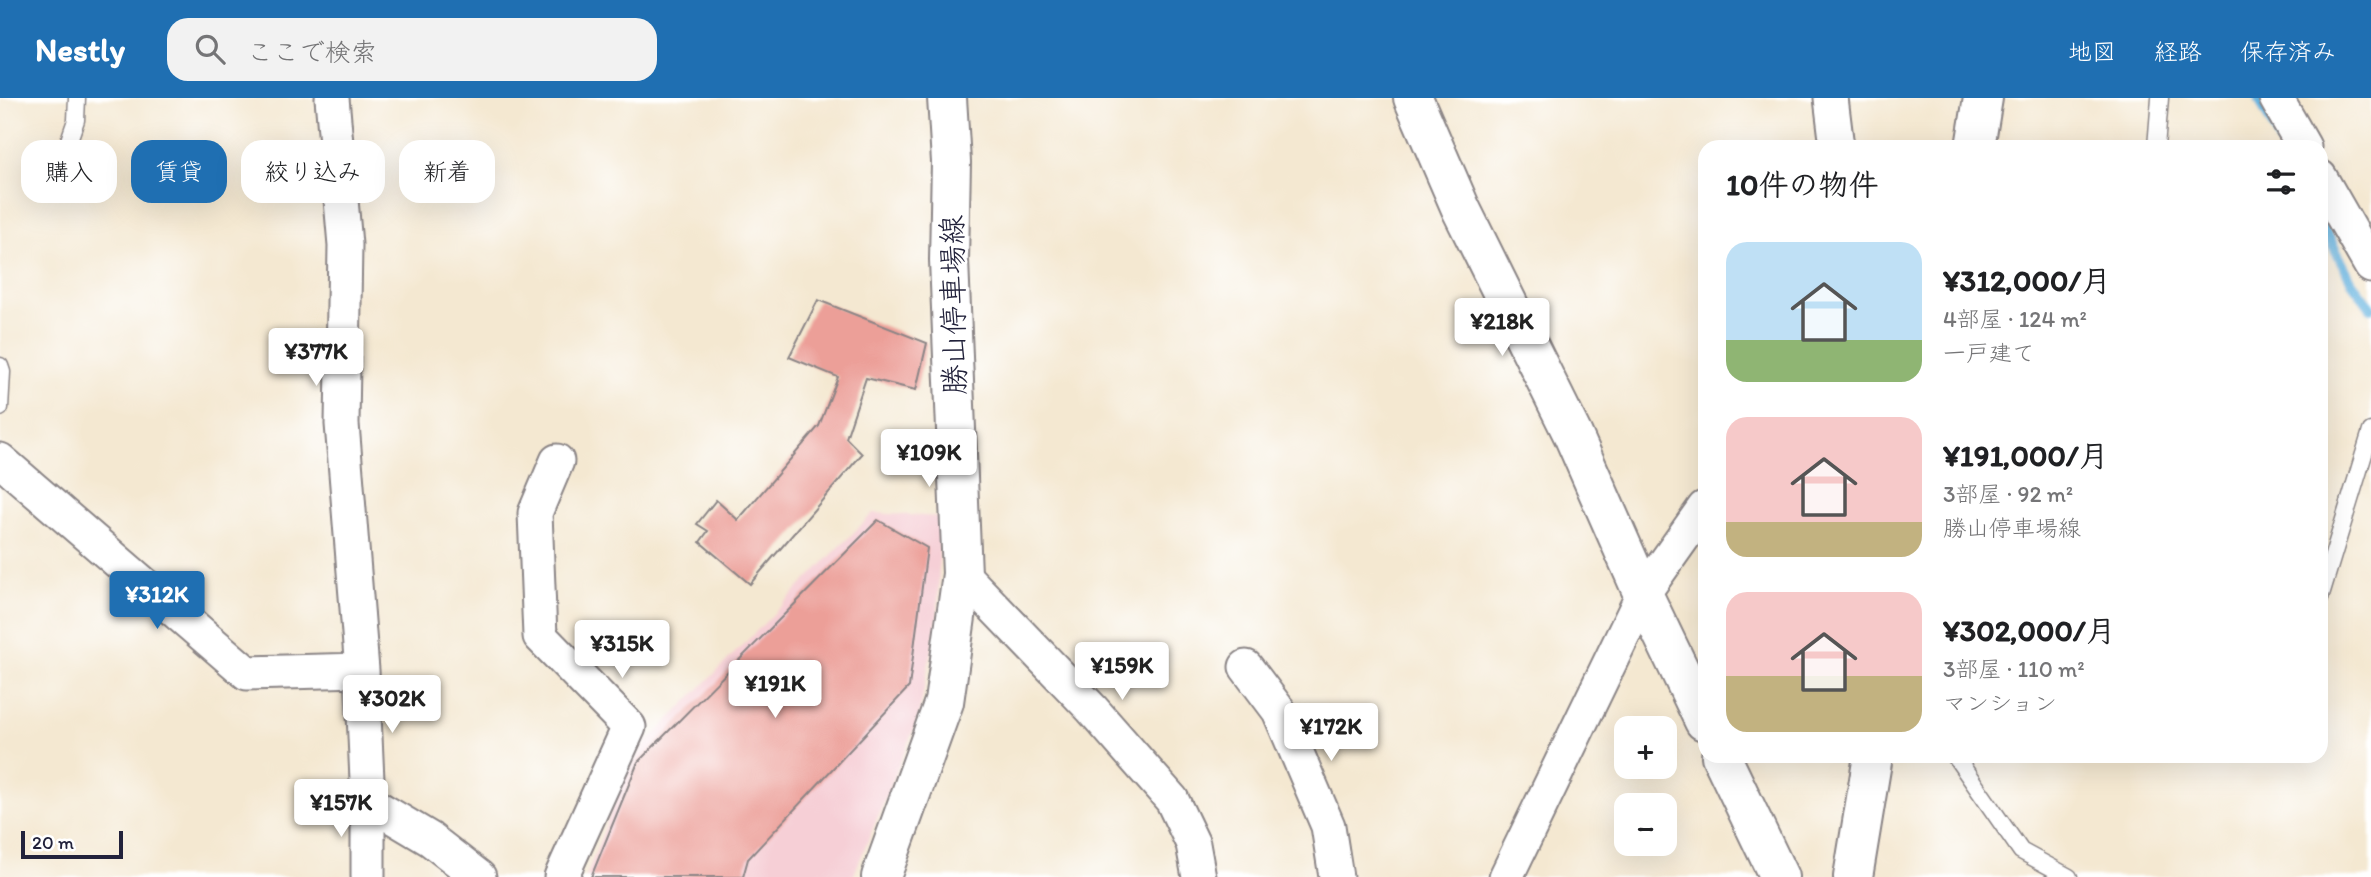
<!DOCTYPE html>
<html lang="ja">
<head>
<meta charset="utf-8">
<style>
  body { margin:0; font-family:Itim,"Klee One",sans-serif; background:#f2f2f2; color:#202124; height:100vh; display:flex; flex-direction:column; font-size:26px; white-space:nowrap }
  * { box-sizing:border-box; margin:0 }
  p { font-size:23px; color:#757577 }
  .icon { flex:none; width:38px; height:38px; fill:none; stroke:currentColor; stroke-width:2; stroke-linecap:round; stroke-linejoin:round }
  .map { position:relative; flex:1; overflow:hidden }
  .panel { position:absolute; left:1698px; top:42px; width:630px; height:623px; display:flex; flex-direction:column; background:#fff; border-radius:21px; box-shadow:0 7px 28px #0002 }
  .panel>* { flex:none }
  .banner { position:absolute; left:21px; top:42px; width:665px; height:63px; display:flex; gap:14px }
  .tools { position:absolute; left:1614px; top:618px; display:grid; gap:14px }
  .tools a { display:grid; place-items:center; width:63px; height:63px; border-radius:14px; background:#fff; box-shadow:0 7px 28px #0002; font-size:35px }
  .scale { position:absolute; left:21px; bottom:18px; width:102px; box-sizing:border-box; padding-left:7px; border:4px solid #22223b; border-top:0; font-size:19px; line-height:24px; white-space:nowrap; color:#22223b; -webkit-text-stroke:5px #fff; paint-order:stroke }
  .price { position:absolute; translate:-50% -60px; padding:0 16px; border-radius:7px; background:#fff; color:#222; font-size:23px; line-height:46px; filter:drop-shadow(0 2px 4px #0008) }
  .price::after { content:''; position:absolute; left:50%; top:42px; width:21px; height:16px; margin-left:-10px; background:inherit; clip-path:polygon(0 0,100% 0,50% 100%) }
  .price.current { background:#1f6fb2; color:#fff }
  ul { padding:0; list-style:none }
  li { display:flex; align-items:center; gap:21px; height:175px; padding:0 28px }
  li span { display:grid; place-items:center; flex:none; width:196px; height:140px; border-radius:21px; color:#555 }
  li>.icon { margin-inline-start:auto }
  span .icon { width:84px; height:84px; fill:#fffc; stroke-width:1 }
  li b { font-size:30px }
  h2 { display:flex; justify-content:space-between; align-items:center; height:84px; padding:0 28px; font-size:30px }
  .pill { padding:0 24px; border-radius:21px; background:#fff; box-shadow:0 7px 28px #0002; font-size:24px; line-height:63px }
  .pill.current { background:#1f6fb2; color:#fff }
  header { display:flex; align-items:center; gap:42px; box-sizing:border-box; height:98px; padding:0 35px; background:#1f6fb2; color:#fff }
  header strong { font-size:33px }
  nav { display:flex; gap:38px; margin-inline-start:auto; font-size:24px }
  .search { width:490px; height:63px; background:#f2f2f2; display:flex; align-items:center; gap:18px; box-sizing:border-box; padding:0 24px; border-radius:21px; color:#757577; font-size:26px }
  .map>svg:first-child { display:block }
  .built { fill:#f6cfd6 }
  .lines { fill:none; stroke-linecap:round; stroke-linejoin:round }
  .stream { stroke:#65b3df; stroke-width:10 }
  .building { fill:#ec9f98 }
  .lane-casing { stroke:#8b8586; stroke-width:19 }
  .street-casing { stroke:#8b8586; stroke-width:37 }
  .secondary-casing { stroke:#8b8586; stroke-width:42 }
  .lane { stroke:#fff; stroke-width:16 }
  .street { stroke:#fff; stroke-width:33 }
  .secondary { stroke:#fff; stroke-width:38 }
  .labels { text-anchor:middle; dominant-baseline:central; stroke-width:5; stroke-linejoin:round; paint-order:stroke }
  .street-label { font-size:30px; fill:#22223b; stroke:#fff }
</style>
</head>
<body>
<header>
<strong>Nestly</strong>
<div class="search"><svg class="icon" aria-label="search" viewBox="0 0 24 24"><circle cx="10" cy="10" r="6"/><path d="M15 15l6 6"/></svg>ここで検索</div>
<nav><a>地図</a><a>経路</a><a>保存済み</a></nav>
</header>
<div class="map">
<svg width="2371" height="779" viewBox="0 0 2371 779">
  <rect width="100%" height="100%" fill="#fff"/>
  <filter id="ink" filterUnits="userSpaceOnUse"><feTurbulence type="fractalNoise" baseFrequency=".0143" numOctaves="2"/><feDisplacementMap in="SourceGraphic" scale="14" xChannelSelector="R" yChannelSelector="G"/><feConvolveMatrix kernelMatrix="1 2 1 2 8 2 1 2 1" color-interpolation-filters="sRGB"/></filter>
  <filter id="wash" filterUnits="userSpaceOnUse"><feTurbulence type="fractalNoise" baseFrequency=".00686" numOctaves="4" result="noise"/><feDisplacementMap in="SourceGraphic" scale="28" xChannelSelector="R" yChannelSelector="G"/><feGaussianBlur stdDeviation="1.57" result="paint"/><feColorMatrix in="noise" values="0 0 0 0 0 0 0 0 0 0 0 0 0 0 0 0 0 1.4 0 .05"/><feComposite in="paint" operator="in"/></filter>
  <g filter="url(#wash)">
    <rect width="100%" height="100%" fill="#f4e8d1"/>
    <path class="built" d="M873,415L940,419L938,519L918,621L853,779H586L626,673L647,644Z"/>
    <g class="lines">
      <path class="stream" d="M2259,0L2283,49
        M2320,122L2352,184L2371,210"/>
    </g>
    <g id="blocks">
      <path class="building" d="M818,202L927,245L916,292L866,280L846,340L862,356L750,486L700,444L708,433L697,426L716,402L738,422L819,328L838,279L789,259Z
        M878,422L927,450L909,589L748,761L743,779H591L638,664Z"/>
    </g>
  </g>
  <g filter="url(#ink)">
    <use href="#blocks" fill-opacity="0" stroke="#8b8586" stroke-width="2"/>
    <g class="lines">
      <g class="lane-casing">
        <path id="lane" d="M2156,49L2160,0
          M58,74L76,22L77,0
          M0,268L2,274L0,310
          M2320,500L2371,333
          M1955,658L2021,753L2069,779"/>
      </g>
      <g class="street-casing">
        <path id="street" d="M332,0L345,147L342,326L362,572L368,704V779
          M1831,0L1837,49
          M2276,0L2304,49
          M2320,79L2371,168
          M0,362L247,575L362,572
          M557,363L535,415L540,538L629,629L561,779
          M962,476L1092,611L1172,702L1193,746L1199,779
          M1246,569L1279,613L1328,728L1336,779
          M368,704L430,741L479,779
          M1506,779L1643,496L1704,410"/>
      </g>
      <g class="secondary-casing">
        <path id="secondary" d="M1413,0L1461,111L1573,337L1643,496L1704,623
          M1975,49L1983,0
          M1721,658L1779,779
          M881,779L944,604L962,476L949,162L951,64L947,0
          M1853,779L1873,658"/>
      </g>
      <use href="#lane" class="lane"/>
      <use href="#street" class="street"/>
      <use href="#secondary" class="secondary"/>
    </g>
  </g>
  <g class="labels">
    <g class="street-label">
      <text transform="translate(953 207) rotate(-91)">勝山停車場線</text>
    </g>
  </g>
</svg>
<div class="tools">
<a>+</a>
<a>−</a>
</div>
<div class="scale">20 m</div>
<b class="price" style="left:1502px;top:260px">¥218K</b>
<b class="price" style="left:316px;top:290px">¥377K</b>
<b class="price" style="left:929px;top:391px">¥109K</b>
<b class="price current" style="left:157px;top:533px">¥312K</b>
<b class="price" style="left:622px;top:582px">¥315K</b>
<b class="price" style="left:1122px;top:604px">¥159K</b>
<b class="price" style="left:775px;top:622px">¥191K</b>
<b class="price" style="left:392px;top:637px">¥302K</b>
<b class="price" style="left:1331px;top:665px">¥172K</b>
<b class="price" style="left:341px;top:741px">¥157K</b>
<div class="banner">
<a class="pill">購入</a>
<a class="pill current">賃貸</a>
<a class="pill">絞り込み</a>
<a class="pill">新着</a>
</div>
<section class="panel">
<h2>10件の物件<svg class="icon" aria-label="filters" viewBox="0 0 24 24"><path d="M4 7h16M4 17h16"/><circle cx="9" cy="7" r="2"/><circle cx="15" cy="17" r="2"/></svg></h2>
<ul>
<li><span style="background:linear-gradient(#bfe0f5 70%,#8fb573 0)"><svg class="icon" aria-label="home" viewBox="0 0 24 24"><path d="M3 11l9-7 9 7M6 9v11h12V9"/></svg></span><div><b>¥312,000/月</b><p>4部屋 · 124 m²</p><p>一戸建て</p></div></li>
<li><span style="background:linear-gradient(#f6c9c9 75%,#c2b280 0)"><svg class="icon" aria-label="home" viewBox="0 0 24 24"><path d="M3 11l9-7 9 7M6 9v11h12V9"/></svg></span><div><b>¥191,000/月</b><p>3部屋 · 92 m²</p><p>勝山停車場線</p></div></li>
<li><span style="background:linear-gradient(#f6c9c9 60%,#c2b280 0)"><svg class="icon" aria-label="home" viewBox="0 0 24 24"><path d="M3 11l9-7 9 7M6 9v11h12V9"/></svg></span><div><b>¥302,000/月</b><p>3部屋 · 110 m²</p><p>マンション</p></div></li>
</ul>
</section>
</div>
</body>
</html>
